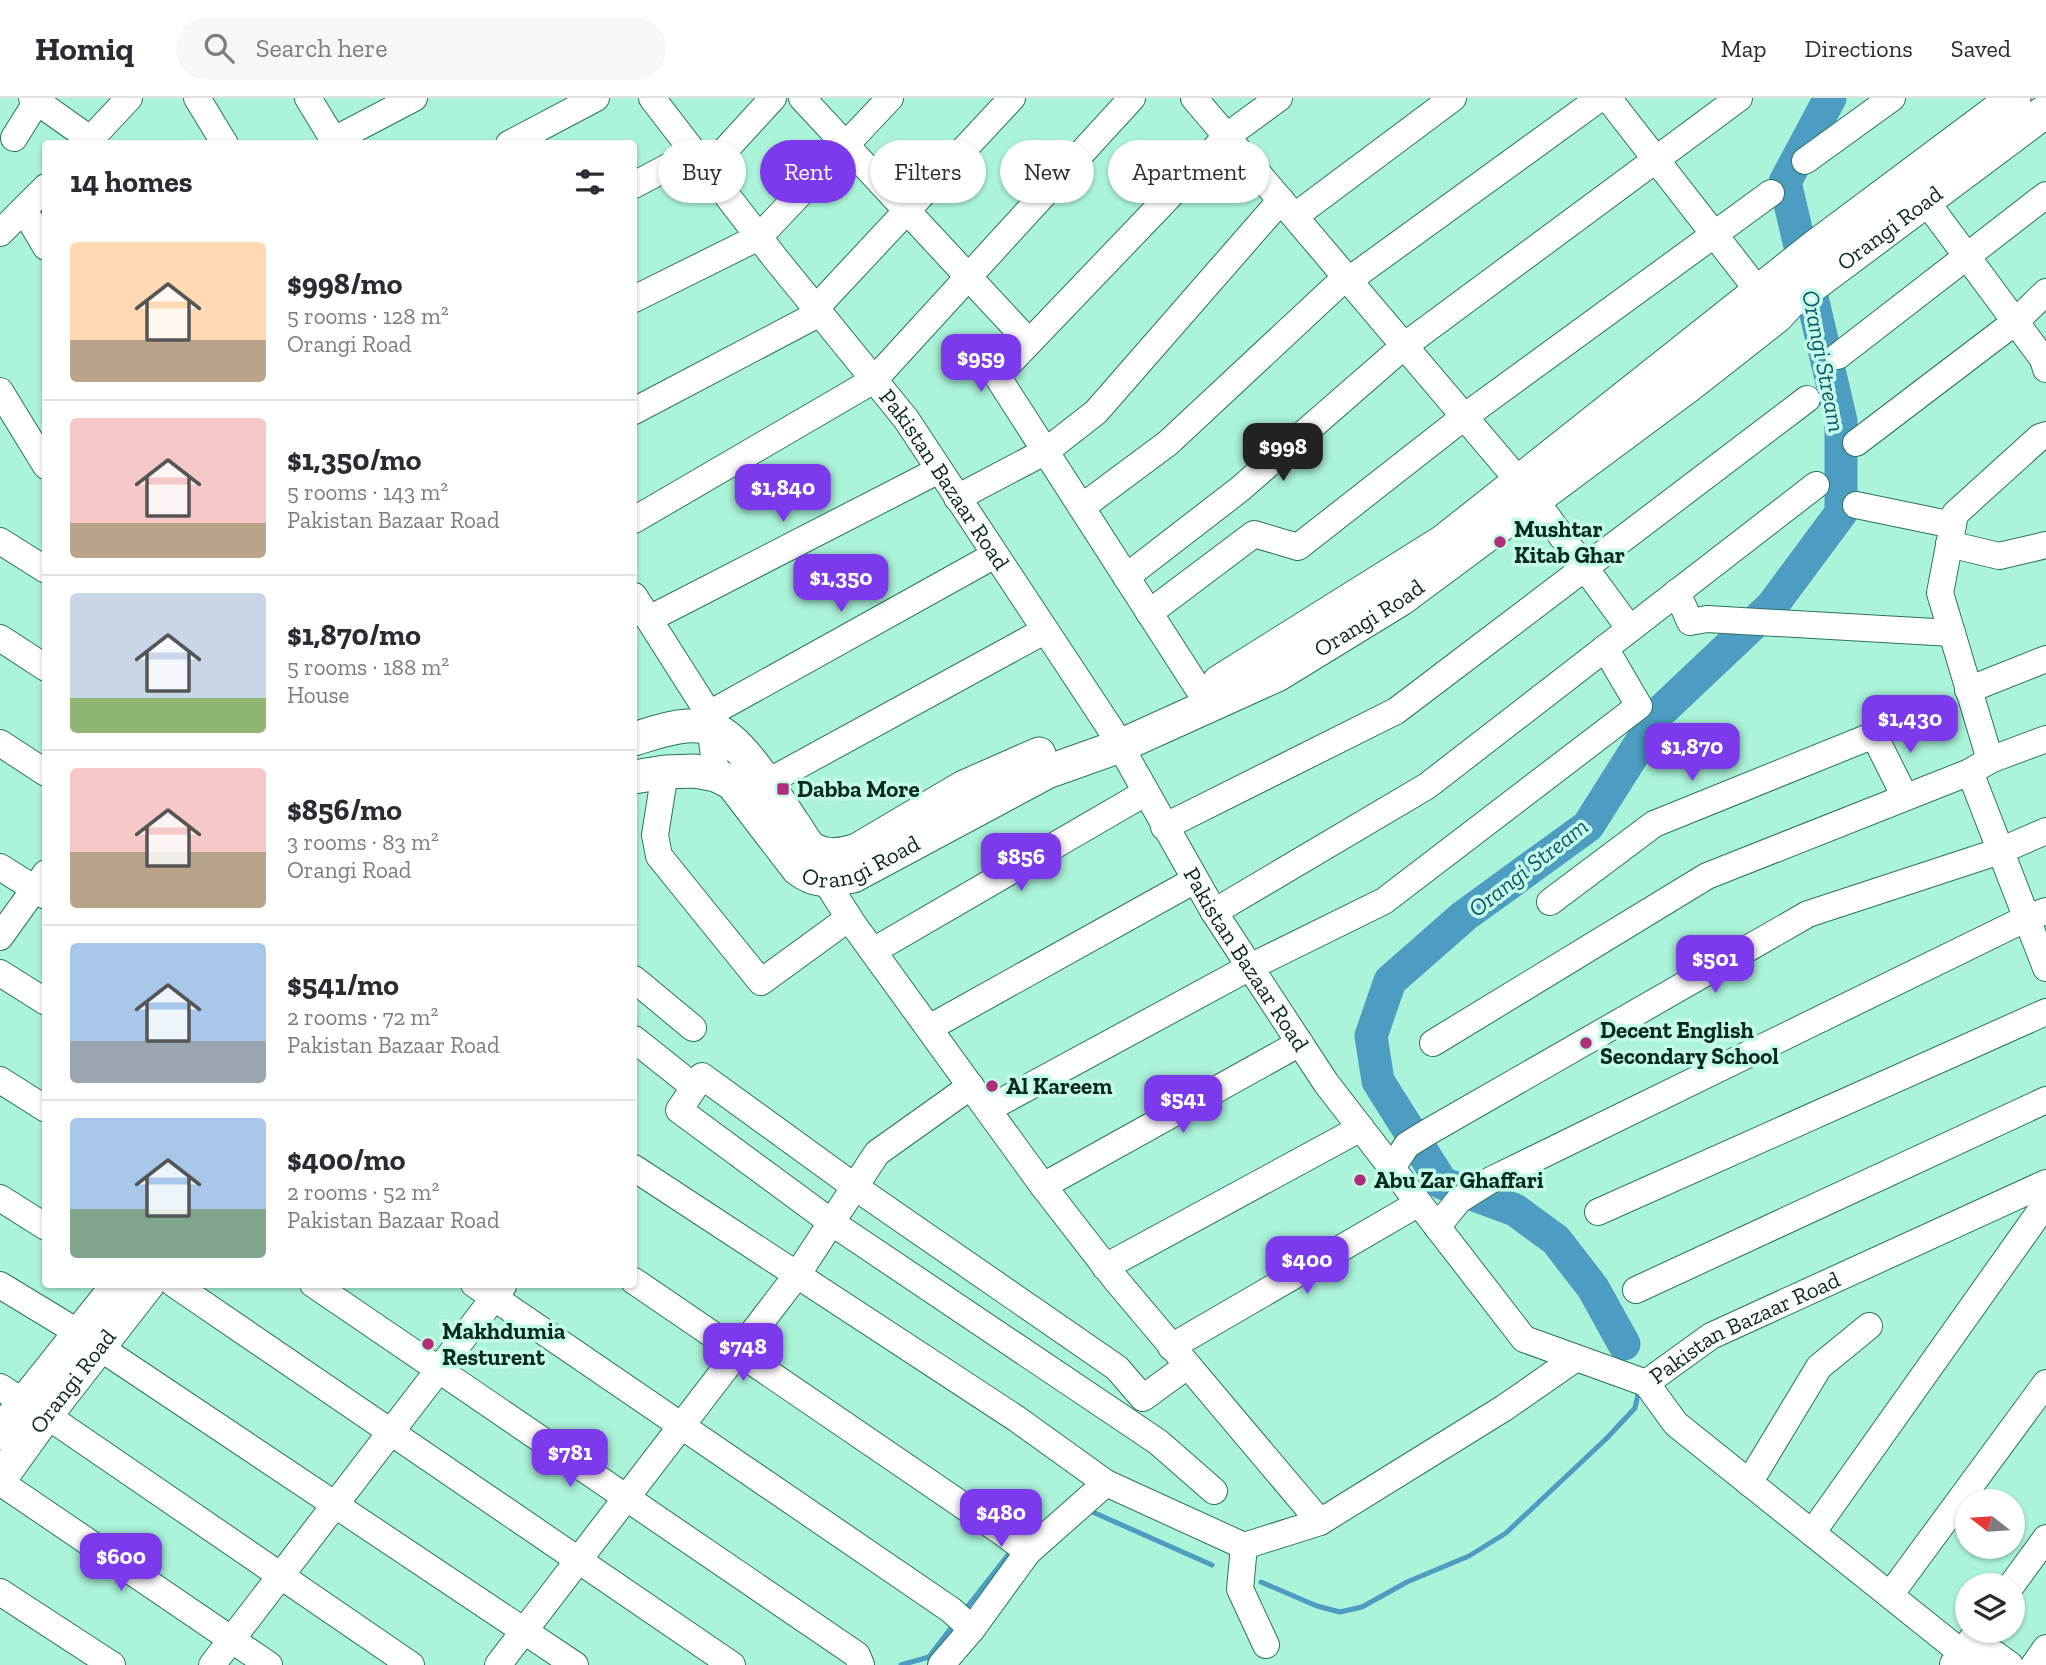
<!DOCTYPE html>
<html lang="en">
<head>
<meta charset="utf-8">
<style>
  body { margin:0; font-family:"Zilla Slab",serif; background:#f7f7f7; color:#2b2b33; height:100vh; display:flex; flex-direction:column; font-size:26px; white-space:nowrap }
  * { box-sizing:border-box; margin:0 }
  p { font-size:23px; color:#7c7c81 }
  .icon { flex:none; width:38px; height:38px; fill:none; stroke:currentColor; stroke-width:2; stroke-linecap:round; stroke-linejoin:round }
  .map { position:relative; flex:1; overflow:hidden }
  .panel { position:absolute; left:42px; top:42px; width:595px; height:1148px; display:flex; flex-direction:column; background:#fff; border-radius:7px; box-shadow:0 2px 5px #0004 }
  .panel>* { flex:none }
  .top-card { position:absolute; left:658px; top:42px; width:665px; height:63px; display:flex; gap:14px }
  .needle { width:46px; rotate:287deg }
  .fabs { position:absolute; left:1955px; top:1391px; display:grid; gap:14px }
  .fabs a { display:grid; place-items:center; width:70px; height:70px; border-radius:50%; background:#fff; box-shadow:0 2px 5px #0004; font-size:35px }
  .price { position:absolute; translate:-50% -60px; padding:0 16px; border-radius:14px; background:#7c3aed; color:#fff; font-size:23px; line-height:46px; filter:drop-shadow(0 2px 4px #0008) }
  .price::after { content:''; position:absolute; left:50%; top:42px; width:21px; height:16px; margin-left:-10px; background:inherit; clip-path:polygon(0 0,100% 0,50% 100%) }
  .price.selected { background:#222; color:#fff }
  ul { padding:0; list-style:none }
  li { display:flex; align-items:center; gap:21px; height:175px; padding:0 28px }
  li+li { border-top:2px solid #e1e1e2 }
  li span { display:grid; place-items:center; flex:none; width:196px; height:140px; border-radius:7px; color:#555 }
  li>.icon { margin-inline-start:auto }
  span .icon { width:84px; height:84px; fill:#fffc; stroke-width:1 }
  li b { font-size:30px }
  h2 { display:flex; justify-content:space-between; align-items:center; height:84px; padding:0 28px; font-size:30px }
  .tag { padding:0 24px; border-radius:32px; background:#fff; box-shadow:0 2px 5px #0004; font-size:24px; line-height:63px }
  .tag.selected { background:#7c3aed; color:#fff }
  header { display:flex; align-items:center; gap:42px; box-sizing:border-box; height:98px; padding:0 35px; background:#fff; border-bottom:2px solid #e1e1e2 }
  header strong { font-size:33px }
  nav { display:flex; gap:38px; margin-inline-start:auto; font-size:24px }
  .search { width:490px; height:63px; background:#f7f7f7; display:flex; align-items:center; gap:18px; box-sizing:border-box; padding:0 24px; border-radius:38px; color:#7c7c81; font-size:26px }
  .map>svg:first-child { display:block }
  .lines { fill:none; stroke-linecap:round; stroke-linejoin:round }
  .stream { stroke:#4c9dc1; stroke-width:5 }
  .river { stroke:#4c9dc1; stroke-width:33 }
  .minor-casing { stroke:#2b735d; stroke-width:28 }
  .major-casing { stroke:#2b735d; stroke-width:35 }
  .minor { stroke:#fff; stroke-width:26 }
  .major { stroke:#fff; stroke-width:33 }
  .poi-dot { fill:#b02e79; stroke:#c4fde7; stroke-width:2.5 }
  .labels { text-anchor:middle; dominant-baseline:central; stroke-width:7; stroke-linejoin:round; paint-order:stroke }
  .street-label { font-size:23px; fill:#0a291f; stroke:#c4fde7 }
  .poi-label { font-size:23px; font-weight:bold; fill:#0a291f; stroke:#c4fde7; text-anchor:start }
  .water-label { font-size:24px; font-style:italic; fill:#14556e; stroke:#c4fde7 }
</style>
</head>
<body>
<header>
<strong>Homiq</strong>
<div class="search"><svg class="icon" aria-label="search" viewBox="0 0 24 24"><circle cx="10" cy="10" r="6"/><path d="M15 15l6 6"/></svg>Search here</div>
<nav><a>Map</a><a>Directions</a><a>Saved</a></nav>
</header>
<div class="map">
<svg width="2046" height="1567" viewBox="0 0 2046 1567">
  <rect width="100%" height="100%" fill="#abf3d9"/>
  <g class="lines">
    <path class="stream" d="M1088,1412L1212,1467
      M1261,1484L1317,1508L1340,1514L1362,1509L1407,1484L1469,1458L1506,1435L1607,1340L1635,1310L1638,1296
      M964,1513L1012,1452
      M901,1567L929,1559L954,1526"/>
    <path class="river" d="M1624,1246L1593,1190L1556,1142L1515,1112L1442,1085L1378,983L1371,938L1390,883L1464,818L1588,728L1660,614L1772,508L1841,415V323L1785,84L1830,0"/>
    <g class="minor-casing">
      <g id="minor">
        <path d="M32,0L90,41"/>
        <path d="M197,0L225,46"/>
        <path d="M308,0L336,46"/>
        <path id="s1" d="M652,0L775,160L906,321L1110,630L1214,814L1326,985L1524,1241L1646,1285"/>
        <path d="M802,0L1029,244"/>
        <path d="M1194,0L1535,402L1630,531"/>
        <path d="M1608,0L1770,208"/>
        <path d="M14,40L39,0"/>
        <path d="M334,42L414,0"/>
        <path d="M86,46L129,0"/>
        <path d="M509,46L596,0"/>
        <path d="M1805,63L1892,0"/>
        <path d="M707,72L773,0"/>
        <path d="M634,87L694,55"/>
        <path d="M1925,102L2043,261L2046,271"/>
        <path d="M24,112L46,149"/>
        <path d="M1295,118L1453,0"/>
        <path d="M0,135L46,89"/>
        <path d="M1349,182L1600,0"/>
        <path d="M634,201L759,139L890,0"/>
        <path d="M816,210L1012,0"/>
        <path d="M1838,258L2046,97"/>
        <path d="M0,293L46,368"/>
        <path d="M634,313L820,215"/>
        <path d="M2046,337L2040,339L1955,416L1940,495L1990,662L1970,674L2046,870"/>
        <path d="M1856,345L2015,224L2046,194"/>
        <path d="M957,400L1046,353L1096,314L1281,102"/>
        <path d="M1856,407L1953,427"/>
        <path d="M1082,409L1168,345L1346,179"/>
        <path d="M634,422L874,282L1132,0"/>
        <path d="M0,443L46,472"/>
        <path d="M1949,446L1999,458L2046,447"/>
        <path d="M1126,479L1240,391L1404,248L1739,0"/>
        <path d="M1677,494L1690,524L1707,521L1952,535"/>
        <path d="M634,498L709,616L716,677"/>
        <path d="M1149,515L1254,436L1298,449L1464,319L1771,95"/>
        <path d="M649,521L939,372"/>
        <path d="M0,540L46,570"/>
        <path d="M1968,592L2046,561"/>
        <path d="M1201,595L997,278L1227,38L1279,0"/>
        <path d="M709,616L995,457"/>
        <path d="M0,645L46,675"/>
        <path d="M1990,662L2046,641"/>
        <path d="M665,674L655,737L659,758L761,884L849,820"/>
        <path d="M766,685L1044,533"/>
        <path d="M1164,729L1396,613L1807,301"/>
        <path d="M821,766L825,782L853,826L1043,1088L1116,1182L1320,1424"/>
        <path d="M0,769L46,798"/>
        <path d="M1550,804L1654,726L1874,637L1905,699"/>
        <path d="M1214,814L1427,688L1816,387"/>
        <path d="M0,839L46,775"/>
        <path d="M873,853L1145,695"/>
        <path d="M0,875L46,904"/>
        <path d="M634,881L693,930"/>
        <path d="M929,930L1195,782"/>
        <path d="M634,941L693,988"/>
        <path d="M1433,945L1707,778L1970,674"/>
        <path d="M0,982L46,1011"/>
        <path d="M988,1011L1250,869L1384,803L1639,608L1605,550"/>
        <path d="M634,1070L1017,1321L1106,1385L1244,1448L1320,1424L1504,1310L1576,1260"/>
        <path d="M1392,1070L1407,1047L1428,1034L1808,816L2000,753L2046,733"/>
        <path d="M1043,1088L1300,945"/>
        <path d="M0,1100L46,1129"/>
        <path d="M1598,1114L2046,914"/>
        <path d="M1437,1129L1459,1102L1491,1082L2027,820L2046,813"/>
        <path d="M1105,1169L1361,1030"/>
        <path d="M634,1183L1006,1437L1028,1454"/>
        <path d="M174,1186L732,1567"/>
        <path d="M313,1186L857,1557L861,1567"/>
        <path d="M474,1186L951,1512L972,1531"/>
        <path d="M0,1187L79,1235"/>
        <path d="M1636,1192L2046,1002"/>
        <path d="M99,1249L575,1567"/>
        <path d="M1171,1249L1419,1105"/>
        <path d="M1187,1268L1143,1300L1117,1270L855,1089L702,978L679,1012L831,1124L1158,1344L1214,1393"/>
        <path d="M1646,1285L1676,1326L1962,1555L1995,1556L2010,1567"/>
        <path id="s2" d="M1646,1285L1711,1238L2046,1085"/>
        <path d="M0,1289L25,1305"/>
        <path d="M46,1317L411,1567"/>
        <path d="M0,1384L269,1567"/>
        <path d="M1749,1385L1819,1269L1869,1228"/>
        <path d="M1812,1435L2046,1105"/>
        <path d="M1244,1448L1240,1491L1266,1547"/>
        <path d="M2011,1488L2046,1440"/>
        <path d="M0,1494L112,1567"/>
        <path d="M1890,1497L2046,1285"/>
        <path d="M1953,1566L1978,1533"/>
        <path d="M212,1567L503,1188"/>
        <path d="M498,1567L797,1177L877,1055L971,988"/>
        <path d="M941,1567L972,1531L1028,1454L1106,1385"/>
        <path d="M2034,1567L2046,1550"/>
      </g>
    </g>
    <g class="major-casing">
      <g id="major">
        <path d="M1219,584L1444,443L1816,148L2014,0"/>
        <path d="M634,641C657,634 688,622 713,631C742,641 776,700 793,725C799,733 805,746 812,751C827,760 844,757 859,751L964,689L1039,656"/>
        <path id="s3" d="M634,679L665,674L695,673L716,677L732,685L798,771C818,786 829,782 853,778L1047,674L1120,648L1277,577L1401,501L1688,288L1777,218L1789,205L2046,13"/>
        <path d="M0,1335L119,1186"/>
        <path id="s4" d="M0,1381L46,1317L148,1186"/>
      </g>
    </g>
    <use href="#minor" class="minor"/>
    <use href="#major" class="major"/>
  </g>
  <g class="poi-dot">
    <circle cx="1500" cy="444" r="7"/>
    <rect x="776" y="684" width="14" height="14" rx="3.5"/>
    <circle cx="1586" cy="945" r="7"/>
    <circle cx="992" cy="988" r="7"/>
    <circle cx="1360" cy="1082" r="7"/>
    <circle cx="428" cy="1246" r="7"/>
  </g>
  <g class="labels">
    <g class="street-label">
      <text stroke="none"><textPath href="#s3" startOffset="1496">Orangi Road</textPath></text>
      <text stroke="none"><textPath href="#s1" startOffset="481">Pakistan Bazaar Road</textPath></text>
      <text stroke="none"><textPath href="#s3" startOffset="845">Orangi Road</textPath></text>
      <text stroke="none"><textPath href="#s3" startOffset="278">Orangi Road</textPath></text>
      <text stroke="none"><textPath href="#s1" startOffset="1048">Pakistan Bazaar Road</textPath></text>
      <text stroke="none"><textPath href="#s2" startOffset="114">Pakistan Bazaar Road</textPath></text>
      <text stroke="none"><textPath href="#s4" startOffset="122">Orangi Road</textPath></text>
    </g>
    <g class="poi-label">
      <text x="1514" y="431">Mushtar<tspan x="1514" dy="26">Kitab Ghar</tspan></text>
      <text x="797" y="691">Dabba More</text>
      <text x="1600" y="932">Decent English<tspan x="1600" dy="26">Secondary School</tspan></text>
      <text x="1006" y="988">Al Kareem</text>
      <text x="1374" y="1082">Abu Zar Ghaffari</text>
      <text x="442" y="1233">Makhdumia<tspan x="442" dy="26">Resturent</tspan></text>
    </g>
    <g class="water-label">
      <text transform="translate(1824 263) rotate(79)">Orangi Stream</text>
      <text transform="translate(1528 769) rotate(-38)">Orangi Stream</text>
    </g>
  </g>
</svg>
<div class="fabs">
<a><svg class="needle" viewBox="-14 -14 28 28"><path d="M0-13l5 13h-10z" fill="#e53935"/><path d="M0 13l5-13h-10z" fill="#7c7c81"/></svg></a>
<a><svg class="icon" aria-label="layers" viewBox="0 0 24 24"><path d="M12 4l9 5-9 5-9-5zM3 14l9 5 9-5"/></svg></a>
</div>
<b class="price" style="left:981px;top:296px">$959</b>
<b class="price selected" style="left:1283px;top:385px">$998</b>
<b class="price" style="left:783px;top:426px">$1,840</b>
<b class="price" style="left:841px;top:516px">$1,350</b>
<b class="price" style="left:1910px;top:657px">$1,430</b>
<b class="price" style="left:1692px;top:685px">$1,870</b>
<b class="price" style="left:1021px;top:795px">$856</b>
<b class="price" style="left:1715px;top:897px">$501</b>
<b class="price" style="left:1183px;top:1037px">$541</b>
<b class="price" style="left:1307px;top:1198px">$400</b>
<b class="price" style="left:743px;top:1285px">$748</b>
<b class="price" style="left:570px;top:1391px">$781</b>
<b class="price" style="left:1001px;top:1451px">$480</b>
<b class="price" style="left:121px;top:1495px">$600</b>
<div class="top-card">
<a class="tag">Buy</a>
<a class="tag selected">Rent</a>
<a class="tag">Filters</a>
<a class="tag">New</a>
<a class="tag">Apartment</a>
</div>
<section class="panel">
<h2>14 homes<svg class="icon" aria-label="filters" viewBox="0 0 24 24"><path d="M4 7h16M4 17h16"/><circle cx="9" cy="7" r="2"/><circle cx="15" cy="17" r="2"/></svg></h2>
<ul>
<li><span style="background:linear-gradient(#ffd9b3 70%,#b9a48a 0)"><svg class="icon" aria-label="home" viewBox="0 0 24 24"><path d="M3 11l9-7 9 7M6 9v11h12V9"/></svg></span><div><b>$998/mo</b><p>5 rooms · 128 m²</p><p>Orangi Road</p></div></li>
<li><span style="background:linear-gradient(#f6c9c9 75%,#b9a48a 0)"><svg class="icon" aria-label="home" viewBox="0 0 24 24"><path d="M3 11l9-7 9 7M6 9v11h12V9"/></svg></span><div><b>$1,350/mo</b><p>5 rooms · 143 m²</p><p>Pakistan Bazaar Road</p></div></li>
<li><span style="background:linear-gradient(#c9d6e8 75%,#8fb573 0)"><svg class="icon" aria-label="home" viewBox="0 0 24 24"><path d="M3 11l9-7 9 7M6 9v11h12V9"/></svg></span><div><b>$1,870/mo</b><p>5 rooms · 188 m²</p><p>House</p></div></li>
<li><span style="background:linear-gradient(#f6c9c9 60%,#b9a48a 0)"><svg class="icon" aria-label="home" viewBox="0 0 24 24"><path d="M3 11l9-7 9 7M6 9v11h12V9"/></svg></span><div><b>$856/mo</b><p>3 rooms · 83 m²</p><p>Orangi Road</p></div></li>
<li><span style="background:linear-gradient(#a9c7e8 70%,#9aa5b1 0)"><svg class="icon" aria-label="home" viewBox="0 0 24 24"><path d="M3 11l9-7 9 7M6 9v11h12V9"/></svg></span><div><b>$541/mo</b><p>2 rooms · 72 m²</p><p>Pakistan Bazaar Road</p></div></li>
<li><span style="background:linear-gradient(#a9c7e8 65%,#7fa58c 0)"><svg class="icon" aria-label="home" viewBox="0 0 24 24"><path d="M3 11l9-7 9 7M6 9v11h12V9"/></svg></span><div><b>$400/mo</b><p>2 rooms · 52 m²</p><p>Pakistan Bazaar Road</p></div></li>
</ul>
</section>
</div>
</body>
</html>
